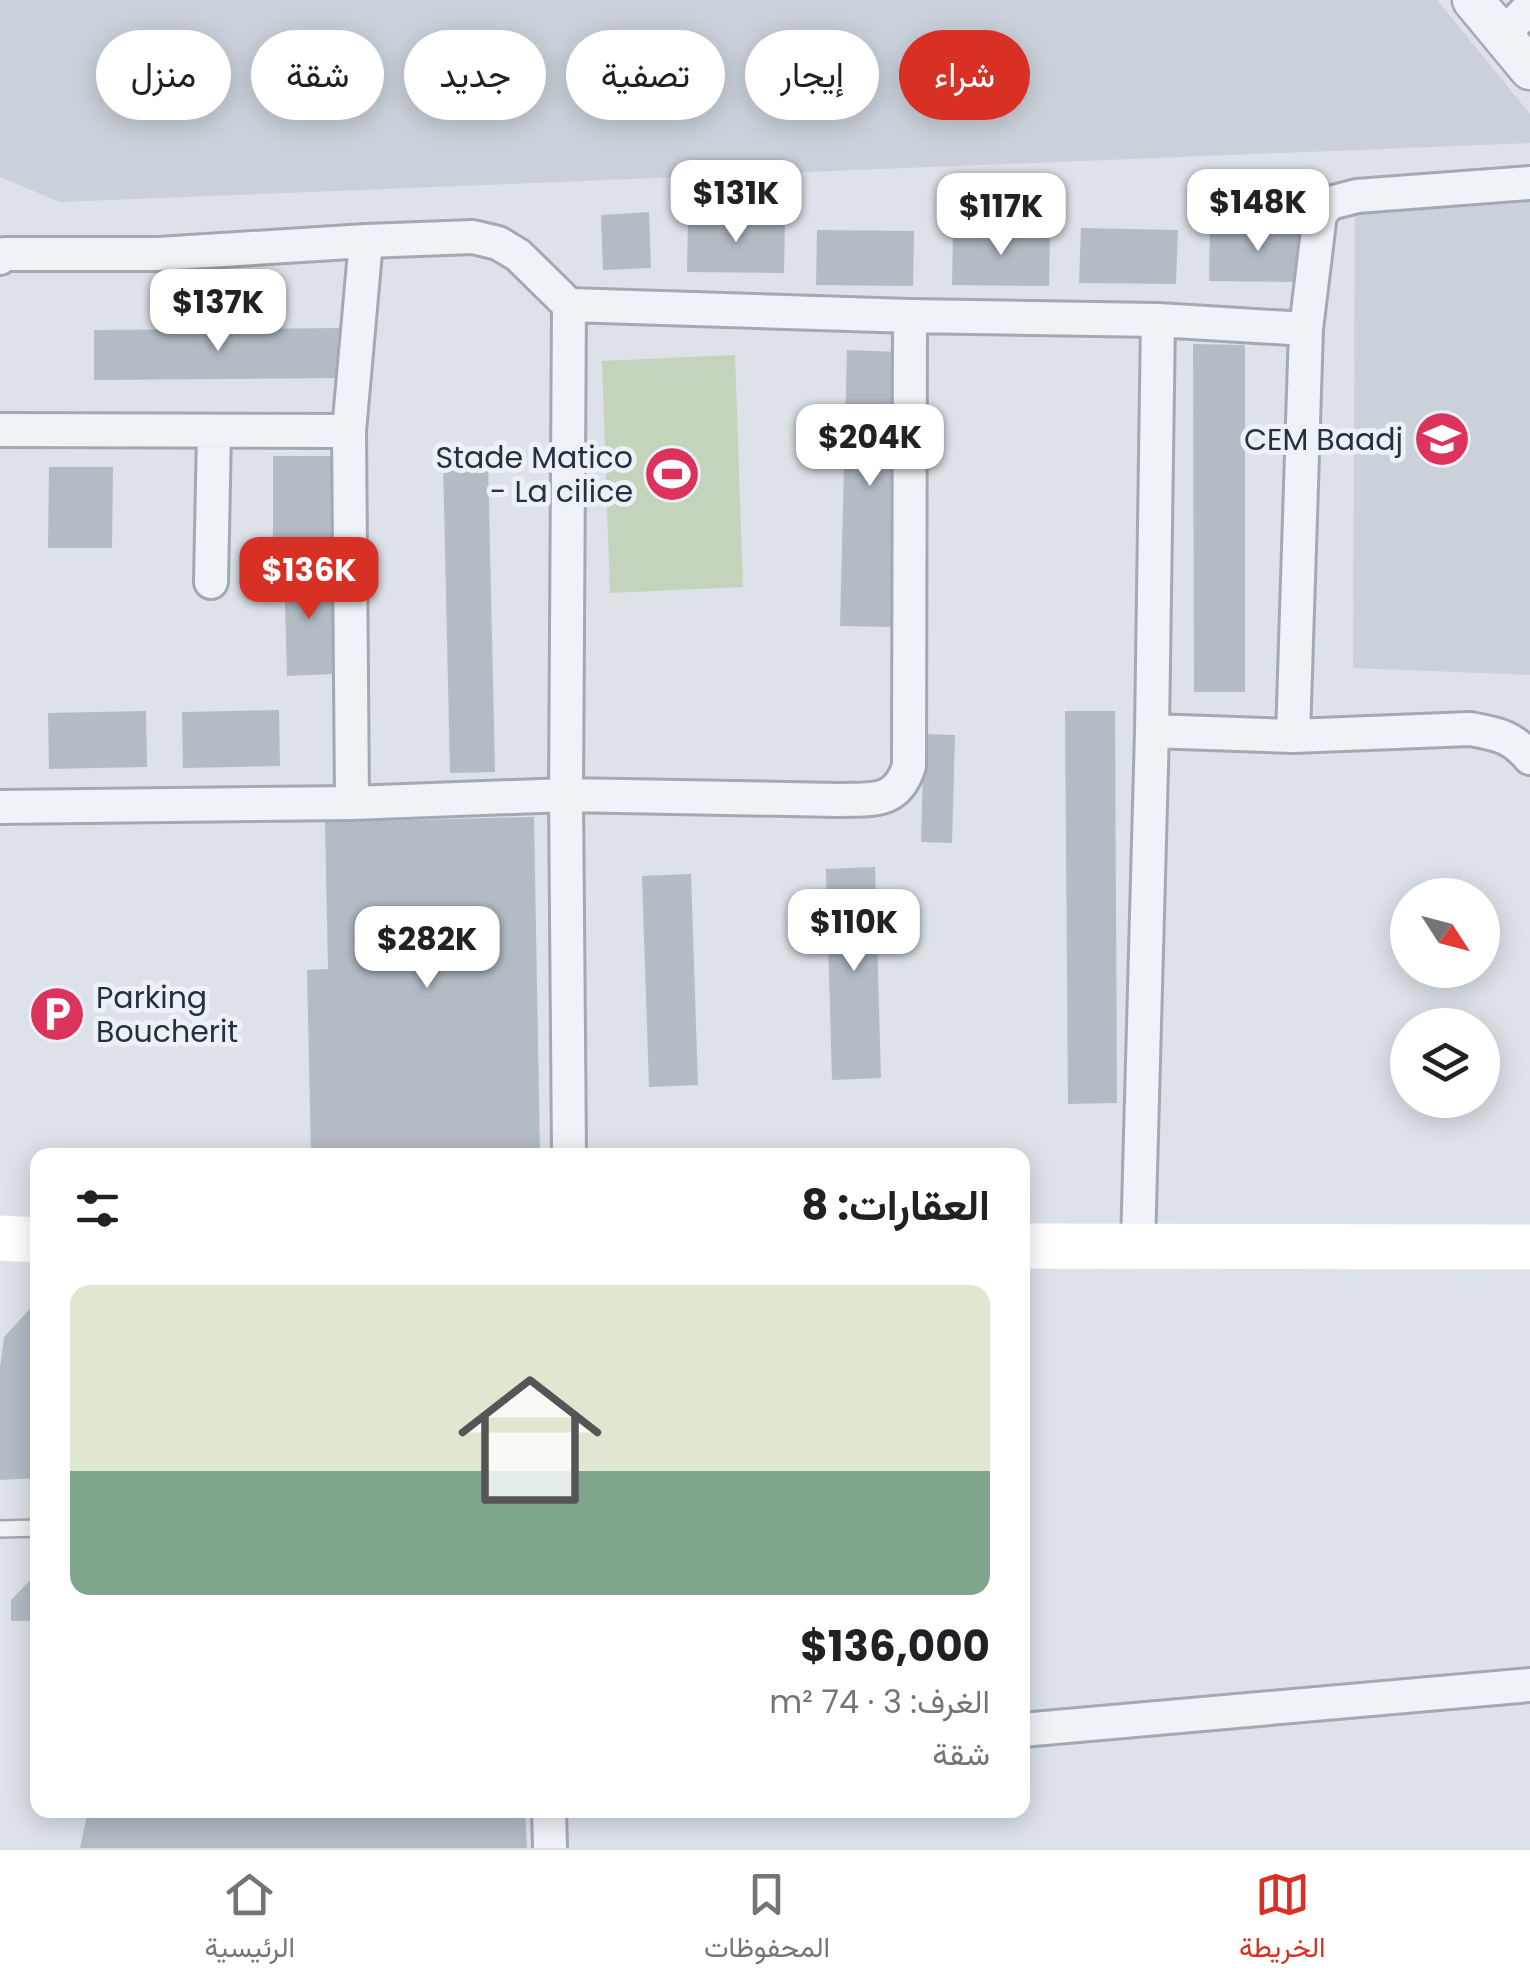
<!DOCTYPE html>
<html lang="ar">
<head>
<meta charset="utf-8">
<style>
  body { margin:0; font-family:Poppins,Vazirmatn,sans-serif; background:#f6f6f6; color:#202124; direction:rtl; height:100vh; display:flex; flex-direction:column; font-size:38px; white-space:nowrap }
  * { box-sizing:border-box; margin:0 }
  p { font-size:32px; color:#757577 }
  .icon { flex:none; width:55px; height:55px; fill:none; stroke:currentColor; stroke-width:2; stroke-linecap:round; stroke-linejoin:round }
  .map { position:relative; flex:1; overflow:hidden; direction:ltr }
  .drawer { position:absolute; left:30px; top:1148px; width:1000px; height:670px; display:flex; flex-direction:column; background:#fff; border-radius:20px; box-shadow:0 5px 25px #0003; direction:rtl }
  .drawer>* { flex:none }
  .banner { position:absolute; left:30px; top:30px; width:1000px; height:90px; direction:rtl; display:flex; gap:20px }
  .needle { width:65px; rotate:126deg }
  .tools { position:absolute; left:1390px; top:878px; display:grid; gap:20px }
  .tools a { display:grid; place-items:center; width:110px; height:110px; border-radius:50%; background:#fff; box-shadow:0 5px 25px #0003; font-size:50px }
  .price { position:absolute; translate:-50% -85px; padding:0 22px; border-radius:20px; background:#fff; color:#222; font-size:32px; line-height:65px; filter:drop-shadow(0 2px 5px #0008) }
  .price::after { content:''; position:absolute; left:50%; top:60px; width:30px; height:22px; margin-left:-15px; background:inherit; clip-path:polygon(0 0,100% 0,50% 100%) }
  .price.selected { background:#d93025; color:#fff }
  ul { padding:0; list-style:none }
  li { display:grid; align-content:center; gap:20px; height:530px; padding:0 40px }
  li+li { border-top:2px solid #e0e0e0 }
  li span { display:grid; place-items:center; height:310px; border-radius:20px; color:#555 }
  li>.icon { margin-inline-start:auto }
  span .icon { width:180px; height:180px; fill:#fffc; stroke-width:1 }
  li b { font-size:42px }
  h2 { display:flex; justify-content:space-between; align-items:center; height:120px; padding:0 40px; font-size:42px }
  .pill { padding:0 35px; border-radius:45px; background:#fff; box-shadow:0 5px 25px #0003; font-size:35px; line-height:90px }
  .pill.selected { background:#d93025; color:#fff }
  .tab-bar { display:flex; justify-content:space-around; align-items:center; height:140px; border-top:2px solid #e0e0e0; background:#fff; font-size:28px; color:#757577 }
  .tab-bar a { display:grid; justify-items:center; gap:5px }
  .tab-bar .selected { color:#d93025 }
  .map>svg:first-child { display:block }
  .built { fill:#cad1da }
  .green { fill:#c4d3bc }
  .building { fill:#b3bbc5 }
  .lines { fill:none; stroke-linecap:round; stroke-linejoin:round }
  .service-casing { stroke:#a1a9b2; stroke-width:20 }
  .minor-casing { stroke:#a1a9b2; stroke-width:38 }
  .tertiary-casing { stroke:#a1a9b2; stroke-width:45 }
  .service { stroke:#eff2f6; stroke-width:15 }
  .minor { stroke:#eff2f6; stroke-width:32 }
  .tertiary { stroke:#eff2f6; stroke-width:40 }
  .secondary { stroke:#fff; stroke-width:45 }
  .labels { text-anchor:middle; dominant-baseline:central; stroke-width:10; stroke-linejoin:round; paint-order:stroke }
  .poi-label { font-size:30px; fill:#243140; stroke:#ecf1f6; text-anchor:end }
</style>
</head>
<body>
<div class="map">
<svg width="1530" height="1848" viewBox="0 0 1530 1848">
  <rect width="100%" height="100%" fill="#dce2e8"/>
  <path class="built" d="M0,0H1437L1530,114V143L60,202L0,177Z
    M1530,196V675L1353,668L1355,209Z"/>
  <path class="green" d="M735,355L743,587L610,593L602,361Z"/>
  <path class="building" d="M649,212L651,268L603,270L601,215Z
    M688,217L785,218L784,273L687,272Z
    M1210,225L1307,227L1306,282L1209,281Z
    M1081,228L1178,230L1176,284L1079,283Z
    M817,230L914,231L913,286L816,285Z
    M953,230L1050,231L1049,286L952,285Z
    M343,328V378L94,380V330Z
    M1193,344L1245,345V692H1194Z
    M847,350L899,352L893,627L840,626Z
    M273,456H337V537H273Z
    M488,459L495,772L450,773L443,460Z
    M49,467H113L112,548H48Z
    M331,569L334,674L287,676L284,571Z
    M279,710L280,766L183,768L182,712Z
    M146,711L147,767L49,769L48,713Z
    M1065,711H1115L1117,1103L1068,1104Z
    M924,734L955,735L952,843L921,842Z
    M534,817L540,1155H311L307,970L328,969L325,822Z
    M875,867L881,1078L832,1080L826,869Z
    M691,874L698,1085L649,1087L642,876Z
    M38,1300V1478L0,1480V1368L4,1337Z
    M38,1572V1621H11V1600Z
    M88,1810H525L527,1848H80Z"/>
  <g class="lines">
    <g class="service-casing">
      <path id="service" d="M0,1529L38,1528"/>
    </g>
    <g class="minor-casing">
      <path id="minor" d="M1502,36L1530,7
        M0,258L4,254H158L366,241L473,237L498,243L518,255L569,305L910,316L1158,320L1306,329
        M0,430L349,431
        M211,582L214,432
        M1152,731L1293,736L1470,729C1497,734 1512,736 1530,758
        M1293,736L1306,329L1320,214L1330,203L1357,196L1530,183
        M352,803L349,431L366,241
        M0,807L352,803L566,795L839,800C873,799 897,804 909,766L910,316
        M569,1155L566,795L569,305
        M1138,1245L1152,731L1158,320
        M1022,1730L1530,1685
        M549,1810L550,1848"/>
    </g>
    <g class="tertiary-casing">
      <path id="tertiary" d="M1473,0L1530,69"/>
    </g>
    <use href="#service" class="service"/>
    <use href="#minor" class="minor"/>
    <use href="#tertiary" class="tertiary"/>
    <path class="secondary" d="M0,1238L38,1240
      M1022,1246L1530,1247"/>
  </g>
  <defs>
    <g id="school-disc" transform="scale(2.875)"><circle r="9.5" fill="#db335b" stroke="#ecf1f6"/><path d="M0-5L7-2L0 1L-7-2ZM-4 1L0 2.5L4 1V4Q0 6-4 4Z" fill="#fff"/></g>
    <g id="stadium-disc" transform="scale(2.875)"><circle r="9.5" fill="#db335b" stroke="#ecf1f6"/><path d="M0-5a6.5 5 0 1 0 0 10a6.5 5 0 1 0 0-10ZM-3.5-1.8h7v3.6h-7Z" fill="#fff"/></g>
    <g id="parking-disc" transform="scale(2.875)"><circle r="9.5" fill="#db335b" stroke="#ecf1f6"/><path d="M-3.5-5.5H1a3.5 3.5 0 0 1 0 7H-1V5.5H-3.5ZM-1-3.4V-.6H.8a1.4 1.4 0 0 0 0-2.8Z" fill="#fff"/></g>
  </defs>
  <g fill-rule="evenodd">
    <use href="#school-disc" x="1442" y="439"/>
    <use href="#stadium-disc" x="672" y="474"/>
    <use href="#parking-disc" x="57" y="1014"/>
  </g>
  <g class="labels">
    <g class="poi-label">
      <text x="1403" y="439">CEM Baadj</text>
      <text x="633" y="457">Stade Matico<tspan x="633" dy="34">- La cilice</tspan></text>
      <text x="96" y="997" text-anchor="start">Parking<tspan x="96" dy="34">Boucherit</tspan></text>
    </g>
  </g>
</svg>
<div class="tools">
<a><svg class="needle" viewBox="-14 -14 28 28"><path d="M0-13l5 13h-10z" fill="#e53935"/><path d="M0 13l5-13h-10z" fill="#757577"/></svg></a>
<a><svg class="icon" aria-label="layers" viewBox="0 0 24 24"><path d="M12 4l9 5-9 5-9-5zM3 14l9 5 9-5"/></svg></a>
</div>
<b class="price" style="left:736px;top:245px">$131K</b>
<b class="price" style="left:1258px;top:254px">$148K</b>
<b class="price" style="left:1001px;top:258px">$117K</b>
<b class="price" style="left:218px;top:354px">$137K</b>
<b class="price" style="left:870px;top:489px">$204K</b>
<b class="price selected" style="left:309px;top:622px">$136K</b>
<b class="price" style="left:854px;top:974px">$110K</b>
<b class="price" style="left:427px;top:991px">$282K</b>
<div class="banner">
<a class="pill selected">شراء</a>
<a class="pill">إيجار</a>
<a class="pill">تصفية</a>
<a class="pill">جديد</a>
<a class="pill">شقة</a>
<a class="pill">منزل</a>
</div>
<section class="drawer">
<h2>العقارات: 8<svg class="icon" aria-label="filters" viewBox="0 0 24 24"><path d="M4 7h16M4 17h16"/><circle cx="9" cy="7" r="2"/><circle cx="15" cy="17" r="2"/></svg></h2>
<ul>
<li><span style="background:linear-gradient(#dfe7d0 60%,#7fa58c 0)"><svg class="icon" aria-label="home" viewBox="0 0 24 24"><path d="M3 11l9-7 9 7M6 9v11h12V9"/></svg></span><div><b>$136,000</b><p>الغرف: 3 · 74 m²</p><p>شقة</p></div></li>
</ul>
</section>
</div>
<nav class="tab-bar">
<a class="selected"><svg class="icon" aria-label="map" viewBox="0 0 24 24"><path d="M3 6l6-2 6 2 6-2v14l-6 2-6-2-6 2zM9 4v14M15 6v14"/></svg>الخريطة</a>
<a><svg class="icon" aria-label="saved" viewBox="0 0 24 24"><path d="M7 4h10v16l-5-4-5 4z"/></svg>المحفوظات</a>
<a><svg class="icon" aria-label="home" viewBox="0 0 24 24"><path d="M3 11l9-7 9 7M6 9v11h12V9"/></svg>الرئيسية</a>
</nav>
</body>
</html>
